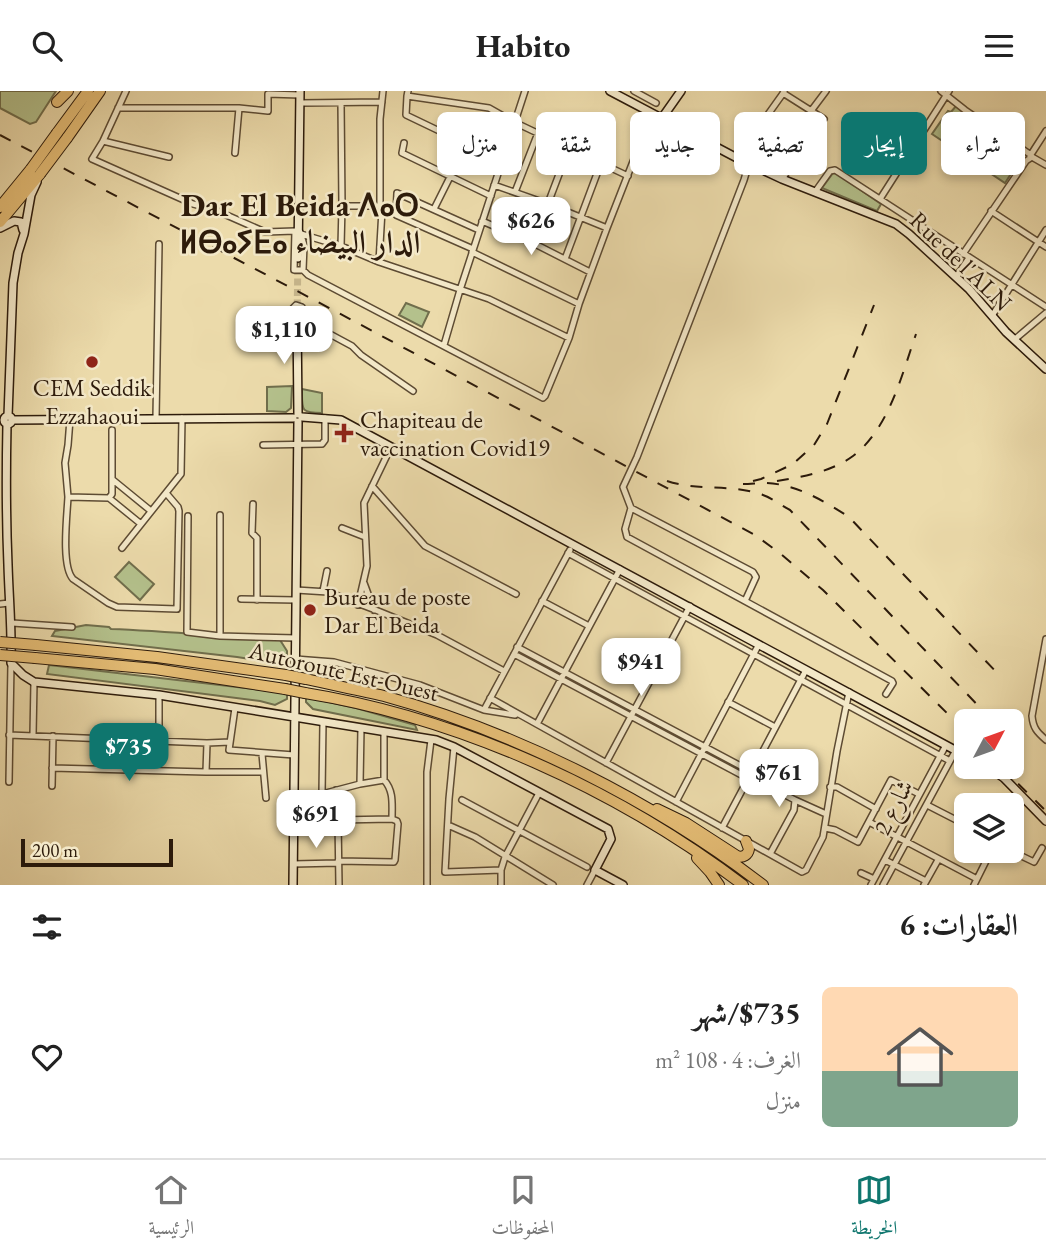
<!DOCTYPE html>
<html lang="ar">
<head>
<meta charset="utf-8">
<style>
  body { margin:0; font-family:"EB Garamond",Amiri,"Noto Sans Tifinagh",serif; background:#f2f2f2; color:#222; direction:rtl; height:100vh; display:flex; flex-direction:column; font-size:26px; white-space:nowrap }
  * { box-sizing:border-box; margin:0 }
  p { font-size:23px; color:#767676 }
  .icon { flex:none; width:38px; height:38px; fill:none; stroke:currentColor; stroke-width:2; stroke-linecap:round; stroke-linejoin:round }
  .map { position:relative; height:794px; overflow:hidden; direction:ltr }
  .drawer { display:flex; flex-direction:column; background:#fff; flex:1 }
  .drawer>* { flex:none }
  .guide { position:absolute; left:21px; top:21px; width:1004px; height:63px; direction:rtl; display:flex; gap:14px }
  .needle { width:46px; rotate:49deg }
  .controls { position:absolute; left:954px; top:618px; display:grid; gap:14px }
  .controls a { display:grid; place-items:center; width:70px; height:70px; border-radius:10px; background:#fff; box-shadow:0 4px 10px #0003; font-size:35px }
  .scale { position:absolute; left:21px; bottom:18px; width:152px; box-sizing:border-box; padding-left:7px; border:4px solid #2d1b0b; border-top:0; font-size:19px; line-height:24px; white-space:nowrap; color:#2d1b0b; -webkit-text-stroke:5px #f3e8c8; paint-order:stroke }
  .price { position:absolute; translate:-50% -60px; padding:0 16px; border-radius:14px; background:#fff; color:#222; font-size:23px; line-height:46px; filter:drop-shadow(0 2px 4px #0008) }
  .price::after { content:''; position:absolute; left:50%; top:42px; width:21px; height:16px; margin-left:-10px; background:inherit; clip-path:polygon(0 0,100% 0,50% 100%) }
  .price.active { background:#0f766e; color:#fff }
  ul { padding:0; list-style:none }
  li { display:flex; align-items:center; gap:21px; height:175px; padding:0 28px }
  li span { display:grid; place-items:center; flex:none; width:196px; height:140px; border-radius:10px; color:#555 }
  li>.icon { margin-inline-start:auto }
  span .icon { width:84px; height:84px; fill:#fffc; stroke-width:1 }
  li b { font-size:30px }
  h2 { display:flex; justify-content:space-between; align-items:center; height:84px; padding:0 28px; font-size:30px }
  .tag { padding:0 24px; border-radius:10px; background:#fff; box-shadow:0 4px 10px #0003; font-size:24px; line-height:63px }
  .tag.active { background:#0f766e; color:#fff }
  header { display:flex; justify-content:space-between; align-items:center; height:91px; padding:0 28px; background:#fff; font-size:32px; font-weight:700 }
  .tabs { display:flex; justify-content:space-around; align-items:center; height:98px; border-top:2px solid #e0e0e0; background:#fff; font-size:19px; color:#767676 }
  .tabs a { display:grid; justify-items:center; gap:4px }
  .tabs .active { color:#0f766e }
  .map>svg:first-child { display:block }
  .green { fill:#b4c18c; stroke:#706e4c; stroke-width:2 }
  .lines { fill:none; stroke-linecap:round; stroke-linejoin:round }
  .secondary-tunnel { stroke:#c6b58b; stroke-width:7; stroke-dasharray:7 3.5; stroke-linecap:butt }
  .street-casing { stroke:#5d4b33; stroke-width:8 }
  .secondary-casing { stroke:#2d1b0b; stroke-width:10 }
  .highway-casing { stroke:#2d1b0b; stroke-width:12 }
  .street { stroke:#f3e8c8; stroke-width:5 }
  .secondary { stroke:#f3e8c8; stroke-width:7 }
  .highway { stroke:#e6be76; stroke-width:10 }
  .rail { stroke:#2d1b0b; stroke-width:2; stroke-dasharray:12 12; stroke-linecap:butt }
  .highway-bridge-casing { stroke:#2d1b0b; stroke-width:12; stroke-linecap:butt }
  .highway-bridge { stroke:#e6be76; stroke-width:10 }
  .poi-dot { fill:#8f2418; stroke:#f3e8c8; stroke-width:2.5 }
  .labels { text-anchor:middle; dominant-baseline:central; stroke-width:5; stroke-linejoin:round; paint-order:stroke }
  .street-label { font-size:24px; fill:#2d1b0b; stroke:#f3e8c8 }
  .poi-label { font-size:24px; fill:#2d1b0b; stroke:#f3e8c8; text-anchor:start }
  .district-label { font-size:32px; font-weight:bold; fill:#2d1b0b; stroke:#f3e8c8 }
</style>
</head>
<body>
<header><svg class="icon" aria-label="menu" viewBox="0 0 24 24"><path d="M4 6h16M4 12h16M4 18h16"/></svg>Habito<svg class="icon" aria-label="search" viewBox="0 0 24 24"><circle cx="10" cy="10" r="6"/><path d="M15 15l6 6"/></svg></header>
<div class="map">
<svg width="1046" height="794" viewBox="0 0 1046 794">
  <rect width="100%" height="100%" fill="#ecdbab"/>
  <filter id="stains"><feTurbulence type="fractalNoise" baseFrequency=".00286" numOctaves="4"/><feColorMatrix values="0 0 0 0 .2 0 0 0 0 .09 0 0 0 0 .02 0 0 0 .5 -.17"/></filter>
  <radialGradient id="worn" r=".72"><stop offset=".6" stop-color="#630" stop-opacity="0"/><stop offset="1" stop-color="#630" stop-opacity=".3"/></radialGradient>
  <path class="green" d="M0,0H56L36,31L30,33L0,17Z
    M956,15L1026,60L1005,92L932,43L948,20L951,21Z
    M833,82H836L881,113L877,120L822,97Z
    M406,212L429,221L422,236L399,224Z
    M292,295L291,317L286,321L267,320V296Z
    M302,298L322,302V322C300,322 302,319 302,298Z
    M129,471L154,493L140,509L115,486Z
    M86,534L109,536L111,538C168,540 224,546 280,549L287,560V574L237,566L52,545L55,540Z
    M49,574L287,602V608L275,614L260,610L47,583Z
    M306,606L356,617L415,634L417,639L313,618L306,611Z"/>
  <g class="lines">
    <path class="secondary-tunnel" d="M297,226L298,167"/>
    <g class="street-casing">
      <path id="street" d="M126,0L103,50L92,68L193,113L215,119L265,141L295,140
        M383,0L380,28V115L382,119L379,171L489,208L569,247
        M408,0L407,5L489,17L514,31L628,85
        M634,0L656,12
        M941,0L965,19L1031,64
        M407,5L406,24L502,70
        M300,12L382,11
        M118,17H239L268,20V3L300,4
        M811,20L826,0
        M769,22L810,48
        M103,50L169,66
        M404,52L402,62L491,105
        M235,62L239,17
        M1030,65L1046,40
        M737,67L784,1
        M749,72L744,89L637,366L623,396L631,417L625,438L627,446L892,590L893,592L886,603
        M782,88L824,28L783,2
        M494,94L548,113L607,137
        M515,101L538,42
        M815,101L830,80L835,79L1046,216
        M880,108L949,0
        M342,115H380
        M434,118L450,86
        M991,120L1046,156
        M482,130L533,152L590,181
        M295,140L294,179H303L308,184L543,307L545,305L569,247L579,213L607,137L652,22
        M300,141L304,154L303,179
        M301,143L341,155L379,171
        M533,152L569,57
        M341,155L342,115L341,12
        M473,158L396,124L397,102L479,139
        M472,161L579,213
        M963,163L1026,70L1032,66L1046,74
        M565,168L601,72
        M956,186L969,167
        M296,214L302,216L301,250L297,261L292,248L293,217Z
        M992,225L1046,139
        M302,235L326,241L352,255L361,264L413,300
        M1014,249L1046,222
        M444,254L460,199L525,0
        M156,327L159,153
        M112,339V403L109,407L68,406C67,425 61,475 73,488L108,512L117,516L177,518L179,420L178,416L166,402
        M263,354L322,353L325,349V327
        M113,389L151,420
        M372,395L425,455L516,503
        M68,406L65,372L68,354L70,328
        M109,407L141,433
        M253,413L252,442L257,447V509
        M631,417L753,481L756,486L745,510
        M188,425L187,541L220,545L296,547
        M342,437L365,446
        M122,457L181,383L182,327
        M568,462L950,670
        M364,492L374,519
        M296,499L328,501L378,520L437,544L504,580
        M323,500L327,480
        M241,508L296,509
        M542,510L589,535
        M0,513L9,512
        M358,514L367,475L364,412L391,356
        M12,532L72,536
        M220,545V424
        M1046,548L1032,625C1033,637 1037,641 1046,649
        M517,556L752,681
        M514,563L749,688
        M295,568L334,571L420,594L484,619L570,459
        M159,604V649
        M490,607L802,781L806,779L823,746L837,660L849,601
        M728,611L775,636
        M235,617L229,659L294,664
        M484,619L515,624
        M537,633L620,478
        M9,644L207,652L230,651
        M33,644L34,591
        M207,652L206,681H263
        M454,656L449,708L445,781L501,779
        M262,663L266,707
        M606,672L690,515
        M52,677L206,681
        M750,686L795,709L794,719L770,763
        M384,689V642
        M9,691L11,572
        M360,693L361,637
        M52,695L53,645
        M830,696H837L876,718
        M336,699L338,729L339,794
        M322,703L360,693L384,689C394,700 392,713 392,728L397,730L398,733L395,769L394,771L338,770
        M294,706L322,703L323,631
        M462,709L587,776
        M795,709L826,723
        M676,711L759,553
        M927,714L966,734
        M1012,718L1019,703
        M338,729L392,728
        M869,731L977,788
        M448,734L475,746L553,794
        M722,737L806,579
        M825,737L835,739L858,751L891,689L919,703
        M1011,760L1034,771L1042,757
        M885,769L926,790
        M293,773L338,772
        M861,782L874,788
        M427,794V681L431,649
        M501,794V779L505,766L539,702
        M587,794L595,779
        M871,794L946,654
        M883,794L956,659
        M924,794L938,769
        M974,794L991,760"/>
    </g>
    <g class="secondary-casing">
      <path id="secondary" d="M610,0L737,67L782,88L896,133L909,143L969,198L1006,241L1046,278
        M662,27L681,0
        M0,137L14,130L21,131L23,139
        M298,167L300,0
        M297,226L298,323
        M4 329a4 4 0 1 1 8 0a4 4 0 1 1-8 0Z
        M8,325L13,192L18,162L24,143L31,104L37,91
        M302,326L341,329L966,665
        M12,329L293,327
        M7,333C6,380 6,427 8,474C9,508 12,539 11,572L23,584L34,591L159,604L436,649L454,656L608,738L611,748L595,779L623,794
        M988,676L1004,687L1046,730
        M293,794L298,331"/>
    </g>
    <g class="highway-casing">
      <path id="highway" d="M57,11L68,0
        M57,42L88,0
        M67,47L100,0
        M0,116L31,78
        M0,131L40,83
        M36,554L157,566L286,584
        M35,567L155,578L285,598
        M306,588C332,594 359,599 384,605C516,641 655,711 763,794
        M305,602C460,627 618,699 743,794
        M657,718L686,732L737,765C743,767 748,764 749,758L746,750
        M697,767L710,781L719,794"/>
    </g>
    <use href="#street" class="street"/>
    <use href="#secondary" class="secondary"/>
    <use href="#highway" class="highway"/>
    <path class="rail" d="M0,44L318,211L755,444L781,463L823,499L966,641
      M667,390C697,400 730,393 760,403C771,406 780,414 790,419L992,629
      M753,390L761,388L793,373L814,354L827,333L874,214
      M777,390C802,386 831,381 853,365C889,338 902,283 916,243
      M743,393C751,393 758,392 766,392C796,393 824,410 849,426L1000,585
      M1001,676L1046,720"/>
    <g class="highway-bridge-casing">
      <path id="highway-bridge" d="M31,78L57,42
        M40,83L67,47
        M0,551L36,554
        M0,564L35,567
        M286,584L306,588
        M285,598L305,602"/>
    </g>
    <use href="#highway-bridge" class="highway-bridge"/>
  </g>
  <g class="poi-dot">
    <circle cx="92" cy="271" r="7"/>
    <path d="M340.5 331.5h7v7h7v7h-7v7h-7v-7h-7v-7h7z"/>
    <circle cx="310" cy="519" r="7"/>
  </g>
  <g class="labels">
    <g class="street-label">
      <text transform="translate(961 170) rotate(44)">Rue de l'ALN</text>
      <text transform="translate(344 580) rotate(13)">Autoroute Est-Ouest</text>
      <text transform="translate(893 716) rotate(-63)">شارع 2</text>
    </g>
    <g class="poi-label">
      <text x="92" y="296" text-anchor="middle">CEM Seddik<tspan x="92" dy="28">Ezzahaoui</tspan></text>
      <text x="360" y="328">Chapiteau de<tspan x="360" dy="28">vaccination Covid19</tspan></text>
      <text x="324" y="505">Bureau de poste<tspan x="324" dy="28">Dar El Beida</tspan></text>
    </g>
    <g class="district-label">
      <text x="300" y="114">Dar El Beida ⴷⴰⵔ<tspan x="300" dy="37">ⵍⴱⴰⵢⴹⴰ الدار البيضاء</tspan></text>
    </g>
  </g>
  <rect width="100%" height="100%" filter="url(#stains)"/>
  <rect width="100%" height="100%" fill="url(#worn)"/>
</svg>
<div class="controls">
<a><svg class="needle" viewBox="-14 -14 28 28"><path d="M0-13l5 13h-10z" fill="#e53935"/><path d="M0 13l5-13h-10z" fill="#767676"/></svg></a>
<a><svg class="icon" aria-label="layers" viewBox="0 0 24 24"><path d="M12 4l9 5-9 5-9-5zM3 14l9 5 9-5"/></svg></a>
</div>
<div class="scale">200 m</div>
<b class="price" style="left:531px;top:166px">$626</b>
<b class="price" style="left:284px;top:275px">$1,110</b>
<b class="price" style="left:641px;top:607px">$941</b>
<b class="price active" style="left:129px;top:692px">$735</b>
<b class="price" style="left:779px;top:718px">$761</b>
<b class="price" style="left:316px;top:759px">$691</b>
<div class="guide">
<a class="tag">شراء</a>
<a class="tag active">إيجار</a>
<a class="tag">تصفية</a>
<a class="tag">جديد</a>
<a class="tag">شقة</a>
<a class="tag">منزل</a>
</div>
</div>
<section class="drawer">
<h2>العقارات: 6<svg class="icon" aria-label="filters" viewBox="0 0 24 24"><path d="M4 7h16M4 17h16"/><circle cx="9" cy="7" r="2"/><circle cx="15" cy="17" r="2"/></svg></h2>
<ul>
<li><span style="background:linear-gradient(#ffd9b3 60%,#7fa58c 0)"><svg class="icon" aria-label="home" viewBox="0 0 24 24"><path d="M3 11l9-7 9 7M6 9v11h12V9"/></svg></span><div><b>$735/شهر</b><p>الغرف: 4 · 108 m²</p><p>منزل</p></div><svg class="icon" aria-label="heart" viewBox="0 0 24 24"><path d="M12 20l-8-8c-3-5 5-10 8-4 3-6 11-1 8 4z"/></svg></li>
</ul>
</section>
<nav class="tabs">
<a class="active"><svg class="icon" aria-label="map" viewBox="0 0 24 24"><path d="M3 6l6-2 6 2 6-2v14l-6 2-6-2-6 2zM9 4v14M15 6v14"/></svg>الخريطة</a>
<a><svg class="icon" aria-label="saved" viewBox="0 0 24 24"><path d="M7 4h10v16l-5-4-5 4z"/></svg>المحفوظات</a>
<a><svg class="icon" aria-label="home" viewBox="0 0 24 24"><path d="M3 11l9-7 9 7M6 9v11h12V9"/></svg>الرئيسية</a>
</nav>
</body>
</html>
